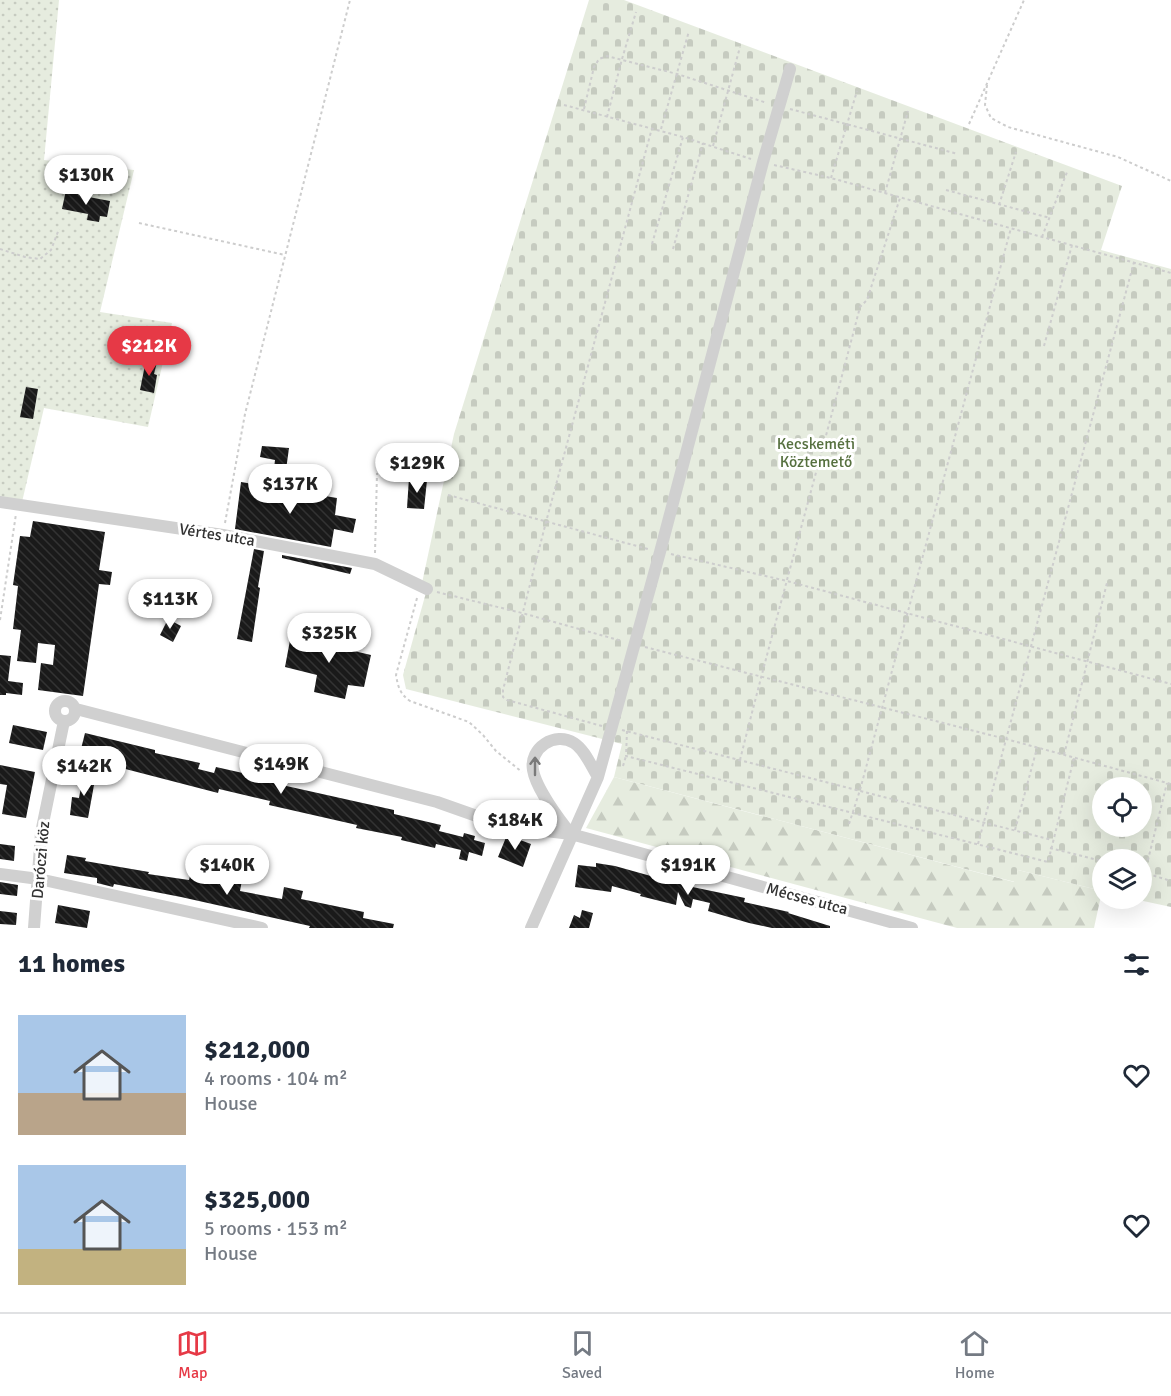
<!DOCTYPE html>
<html lang="en">
<head>
<meta charset="utf-8">
<style>
  body { margin:0; font-family:Signika,sans-serif; background:#f2f2f3; color:#1f2937; height:100vh; display:flex; flex-direction:column; font-size:22px; white-space:nowrap }
  * { box-sizing:border-box; margin:0 }
  p { font-size:20px; color:#747a83 }
  .icon { flex:none; width:33px; height:33px; fill:none; stroke:currentColor; stroke-width:2; stroke-linecap:round; stroke-linejoin:round }
  .map { position:relative; height:928px; overflow:hidden }
  .side { display:flex; flex-direction:column; background:#fff; flex:1 }
  .side>* { flex:none }
  .fabs { position:absolute; left:1092px; top:777px; display:grid; gap:12px }
  .fabs a { display:grid; place-items:center; width:60px; height:60px; border-radius:50%; background:#fff; box-shadow:0 6px 24px #0002; font-size:30px }
  .price { position:absolute; translate:-50% -51px; padding:0 14px; border-radius:21px; background:#fff; color:#222; font-size:20px; line-height:39px; filter:drop-shadow(0 2px 3px #0008) }
  .price::after { content:''; position:absolute; left:50%; top:36px; width:18px; height:14px; margin-left:-9px; background:inherit; clip-path:polygon(0 0,100% 0,50% 100%) }
  .price.current { background:#e63946; color:#fff }
  ul { padding:0; list-style:none }
  li { display:flex; align-items:center; gap:18px; height:150px; padding:0 18px }
  li span { display:grid; place-items:center; flex:none; width:168px; height:120px; border-radius:0px; color:#555 }
  li>.icon { margin-inline-start:auto }
  span .icon { width:72px; height:72px; fill:#fffc; stroke-width:1 }
  li b { font-size:26px }
  h2 { display:flex; justify-content:space-between; align-items:center; height:72px; padding:0 18px; font-size:26px }
  .menu { display:flex; justify-content:space-around; align-items:center; height:84px; border-top:2px solid #e0e1e3; background:#fff; font-size:16px; color:#747a83 }
  .menu a { display:grid; justify-items:center; gap:3px }
  .menu .current { color:#e63946 }
  .map>svg:first-child { display:block }
  .green { fill:url(#green-dots) }
  .forest { fill:url(#forest-firs) }
  .cemetery { fill:url(#cemetery-stones); fill-rule:evenodd }
  .building { fill:url(#building-back-hatch) }
  .lines { fill:none; stroke-linecap:round; stroke-linejoin:round }
  .path { stroke:#cdcdcd; stroke-width:2; stroke-dasharray:3 3; stroke-linecap:butt }
  .minor { stroke:#d0d0d0; stroke-width:12 }
  .oneway { stroke:#7a7a7a }
  .labels { text-anchor:middle; dominant-baseline:central; stroke-width:6; stroke-linejoin:round; paint-order:stroke }
  .park-label { font-size:16px; fill:#56703f; stroke:#fff }
  .street-label { font-size:16px; fill:#333; stroke:#fff }
</style>
</head>
<body>
<div class="map">
<svg width="1171" height="928" viewBox="0 0 1171 928">
  <defs>
    <pattern id="green-dots" width="8" height="8" patternUnits="userSpaceOnUse" patternTransform="scale(1.5)"><rect width="8" height="8" fill="#e6ecdf"/><path d="M2 2h.1M6 6h.1" fill="none" stroke="#c6cbc0" stroke-width="1.8" stroke-linecap="round"/></pattern>
    <pattern id="forest-firs" width="22" height="20" patternUnits="userSpaceOnUse" patternTransform="scale(1.5)"><rect width="22" height="20" fill="#e6ecdf"/><path d="M5 1l3.5 6h-7zM16 11l3.5 6h-7z" fill="#c6cbc0"/></pattern>
    <pattern id="cemetery-stones" width="16" height="16" patternUnits="userSpaceOnUse" patternTransform="scale(1.5)"><rect width="16" height="16" fill="#e6ecdf"/><path d="M2 7V4a2 2 0 0 1 4 0v3zM10 15v-3a2 2 0 0 1 4 0v3z" fill="#c6cbc0"/></pattern>
    <pattern id="building-back-hatch" width="6" height="6" patternUnits="userSpaceOnUse" patternTransform="scale(1.5)"><rect width="6" height="6" fill="#1a1a1a"/><path d="M-1 5l2 2M0 0l6 6M5-1l2 2" fill="none" stroke="#333"/></pattern>
  </defs>
  <rect width="100%" height="100%" fill="#fff"/>
  <path class="green" d="M0,0H59L44,160L134,170L100,312L172,323L148,427L44,408L22,502L0,498Z"/>
  <path class="forest" d="M614,777L1014,882L1018,870L1102,891L1094,928H957L586,828Z"/>
  <path class="cemetery" d="M589,0H624L1122,186L1101,250L1171,269V907L1134,899L1142,898V860H1102V891L1018,870L1015,882L614,777L622,744L406,689L403,675L427,589L422,583L454,434ZM1102,788H1142V826H1102Z"/>
  <path class="building" d="M66,190L79,192L78,195L110,201L107,217L100,216L99,222L87,220L88,214L62,209Z
    M146,360L157,362L154,374L157,375L154,393L140,390Z
    M26,387L38,389L33,419L20,417Z
    M262,446L289,448L286,470L274,468L275,460L260,457Z
    M409,478L427,480L424,509L407,508Z
    M241,482L337,498L335,515L356,519L353,533L334,529L331,547L235,529Z
    M33,521L105,532L99,570L112,572L110,585L99,584L83,696L38,690L41,663L53,665L55,645L38,643L36,663L17,661L21,630L13,629L18,586L13,585L20,536L30,537Z
    M254,549L264,551L258,587L260,588L252,642L237,639Z
    M282,555L352,568L350,574L282,558Z
    M168,619L181,626L173,642L160,635Z
    M332,634L343,637L341,648L371,655L364,687L348,685L345,699L314,692L317,675L285,667L291,635L330,643Z
    M0,655L11,656L8,681L23,683L22,695L6,693V695H0Z
    M13,725L47,732L43,750L9,743Z
    M85,733L155,750V753L200,763L198,769L214,773L216,767L265,778L264,781L394,810V814L441,825L439,831L463,837L464,833L475,836L474,840L485,843L482,856L469,852L467,861L459,859L461,850L436,844L435,848L401,840L402,837L356,828L357,825L269,805L270,801L219,789L218,793L110,765L112,755L81,749Z
    M0,765L35,772L26,818L2,814L7,785L0,784Z
    M84,771L96,774L88,818L70,815L72,797L79,798Z
    M507,835L531,844L523,867L498,857Z
    M0,844L15,846L14,861L0,859Z
    M67,855L86,858L85,861L149,872L148,874L189,880L191,872L220,878L221,876L242,880L240,891L282,899L284,887L303,891L301,899L364,912L363,918L394,924L393,928H309L310,926L181,897L114,884L113,887L97,883V878L64,873Z
    M596,863L615,866L683,885L745,898L744,902L789,912L788,913L830,926V928H772L749,923L708,911L710,903L693,899L691,908L685,906L678,892L676,905L640,896L641,894L612,886L611,892L575,887L578,865L596,867Z
    M0,882L18,885L17,896L0,894Z
    M58,905L90,911L87,928L55,923Z
    M582,910L593,913L589,928H569L574,915L580,918Z
    M0,911L17,913L16,925L0,924Z"/>
  <g class="lines">
    <path class="path" d="M987,85L985,105L991,118L1008,127L1118,157L1171,181
      M564,105L683,137L751,159
      M584,109L594,67L599,59L607,56L677,74L767,103
      M790,109L958,154
      M607,117L622,59L636,12
      M969,124L1024,0
      M661,129L689,31
      M713,146L740,47
      M774,165L831,178L1171,273
      M831,178L857,91
      M946,190L1050,218
      M885,193L908,111
      M999,205L1016,152
      M139,223L285,255
      M1042,237L1067,172
      M652,244L683,137
      M0,249L25,257L40,259L51,250L59,229
      M673,249L703,143
      M1044,346L1072,245
      M448,495L648,549
      M225,523L245,414L350,0
      M375,553L377,473
      M671,554L787,581L1171,684
      M437,592L522,613L622,641
      M417,598L396,675C398,687 400,694 410,701L469,722L483,735L496,751L522,772
      M0,620L16,514
      M645,647L1006,739L1171,784
      M602,726L507,700L503,697V690L546,522L652,128
      M622,730L1052,840
      M627,731L626,756L1048,862L1074,758
      M1064,755L1107,583
      M740,760C778,608 821,458 860,307L867,300L900,198
      M623,766L626,756
      M849,824L860,790L1011,228
      M1015,830L1037,748
      M978,844L1134,262
      M1050,848L1102,861
      M1142,872L1171,881
      M1145,872L1167,783"/>
    <path class="minor" d="M0,502L223,535L375,564L427,589
      M55 711a10 10 0 1 1 20 0a10 10 0 1 1-20 0Z
      M76,709L437,802L505,826L571,834L912,928
      M571,834C559,819 536,788 533,770C529,748 555,731 574,743C585,750 591,766 598,777
      M0,874L39,879L262,928
      M34,928L41,833L64,721
      M531,928L598,777L660,552L763,162L790,69"/>
  </g>
  <defs><path id="oneway-shaft" d="M-6 0H5M1.5-3L5.5 0L1.5 3" fill="none" stroke-width="1.6" stroke-linecap="round" stroke-linejoin="round" transform="scale(1.5)"/></defs>
  <use class="oneway" href="#oneway-shaft" transform="translate(535 766) rotate(-90)"/>
  <g class="labels">
    <g class="park-label">
      <text x="816" y="444">Kecskeméti<tspan x="816" dy="18">Köztemető</tspan></text>
    </g>
    <g class="street-label">
      <text transform="translate(217 535) rotate(9)">Vértes utca</text>
      <text transform="translate(41 860) rotate(-85)">Daróczi köz</text>
      <text transform="translate(807 899) rotate(15)">Mécses utca</text>
    </g>
  </g>
</svg>
<div class="fabs">
<a><svg class="icon" aria-label="locate" viewBox="0 0 24 24"><circle cx="12" cy="12" r="6"/><path d="M12 2v4M12 18v4M2 12h4M18 12h4"/></svg></a>
<a><svg class="icon" aria-label="layers" viewBox="0 0 24 24"><path d="M12 4l9 5-9 5-9-5zM3 14l9 5 9-5"/></svg></a>
</div>
<b class="price" style="left:86px;top:206px">$130K</b>
<b class="price current" style="left:149px;top:377px">$212K</b>
<b class="price" style="left:417px;top:494px">$129K</b>
<b class="price" style="left:290px;top:515px">$137K</b>
<b class="price" style="left:170px;top:630px">$113K</b>
<b class="price" style="left:329px;top:664px">$325K</b>
<b class="price" style="left:281px;top:795px">$149K</b>
<b class="price" style="left:84px;top:797px">$142K</b>
<b class="price" style="left:515px;top:851px">$184K</b>
<b class="price" style="left:227px;top:896px">$140K</b>
<b class="price" style="left:688px;top:896px">$191K</b>
</div>
<section class="side">
<h2>11 homes<svg class="icon" aria-label="filters" viewBox="0 0 24 24"><path d="M4 7h16M4 17h16"/><circle cx="9" cy="7" r="2"/><circle cx="15" cy="17" r="2"/></svg></h2>
<ul>
<li><span style="background:linear-gradient(#a9c7e8 65%,#b9a48a 0)"><svg class="icon" aria-label="home" viewBox="0 0 24 24"><path d="M3 11l9-7 9 7M6 9v11h12V9"/></svg></span><div><b>$212,000</b><p>4 rooms · 104 m²</p><p>House</p></div><svg class="icon" aria-label="heart" viewBox="0 0 24 24"><path d="M12 20l-8-8c-3-5 5-10 8-4 3-6 11-1 8 4z"/></svg></li>
<li><span style="background:linear-gradient(#a9c7e8 70%,#c2b280 0)"><svg class="icon" aria-label="home" viewBox="0 0 24 24"><path d="M3 11l9-7 9 7M6 9v11h12V9"/></svg></span><div><b>$325,000</b><p>5 rooms · 153 m²</p><p>House</p></div><svg class="icon" aria-label="heart" viewBox="0 0 24 24"><path d="M12 20l-8-8c-3-5 5-10 8-4 3-6 11-1 8 4z"/></svg></li>
</ul>
</section>
<nav class="menu">
<a class="current"><svg class="icon" aria-label="map" viewBox="0 0 24 24"><path d="M3 6l6-2 6 2 6-2v14l-6 2-6-2-6 2zM9 4v14M15 6v14"/></svg>Map</a>
<a><svg class="icon" aria-label="saved" viewBox="0 0 24 24"><path d="M7 4h10v16l-5-4-5 4z"/></svg>Saved</a>
<a><svg class="icon" aria-label="home" viewBox="0 0 24 24"><path d="M3 11l9-7 9 7M6 9v11h12V9"/></svg>Home</a>
</nav>
</body>
</html>
